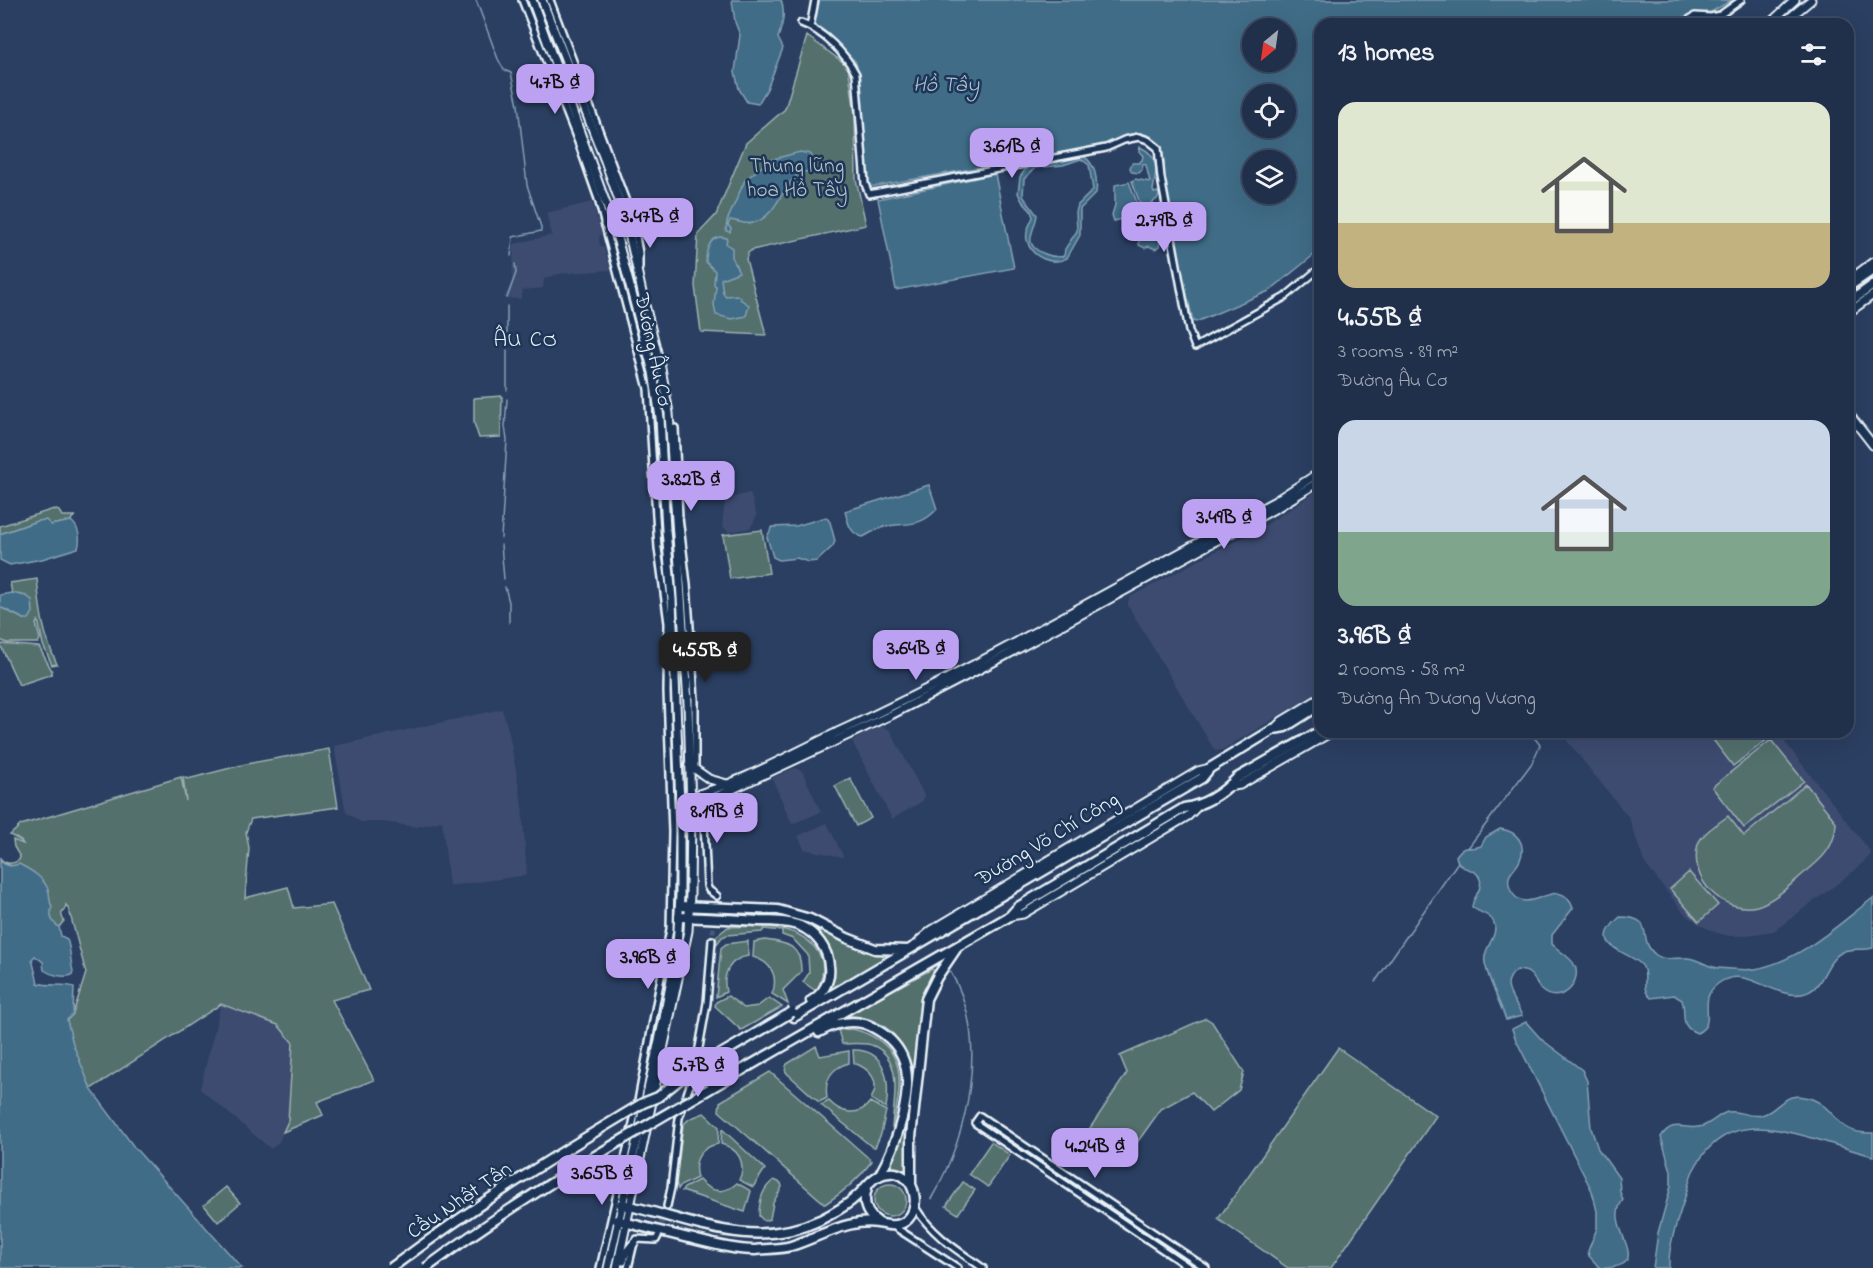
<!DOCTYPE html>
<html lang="en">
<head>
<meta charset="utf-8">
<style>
  body { margin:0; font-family:"Indie Flower",sans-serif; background:#283751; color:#f1f3f6; height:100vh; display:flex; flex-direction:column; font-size:22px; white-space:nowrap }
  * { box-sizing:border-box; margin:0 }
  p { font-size:20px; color:#a2a9b5 }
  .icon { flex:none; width:33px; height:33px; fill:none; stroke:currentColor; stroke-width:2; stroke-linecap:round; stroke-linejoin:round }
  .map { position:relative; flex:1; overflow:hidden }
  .drawer { position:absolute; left:1314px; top:18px; width:540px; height:720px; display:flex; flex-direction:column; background:#202f4a; border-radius:18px; box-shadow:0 6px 24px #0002,0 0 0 2px #3d4a62 }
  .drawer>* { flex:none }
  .needle { width:39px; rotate:209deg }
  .tools { position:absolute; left:1242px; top:18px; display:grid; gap:12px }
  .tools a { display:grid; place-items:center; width:54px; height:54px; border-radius:50%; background:#202f4a; box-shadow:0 6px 24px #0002,0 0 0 2px #3d4a62; font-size:30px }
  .price { position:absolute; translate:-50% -51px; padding:0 14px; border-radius:12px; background:#bca0f2; color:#111; font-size:20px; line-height:39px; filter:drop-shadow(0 2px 3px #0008) }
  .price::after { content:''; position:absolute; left:50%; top:36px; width:18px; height:14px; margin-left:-9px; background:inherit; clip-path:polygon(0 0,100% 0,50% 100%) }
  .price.active { background:#222; color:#fff }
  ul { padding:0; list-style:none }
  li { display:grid; align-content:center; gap:12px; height:318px; padding:0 24px }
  li span { display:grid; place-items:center; height:186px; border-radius:18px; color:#555 }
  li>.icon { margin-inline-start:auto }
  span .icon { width:108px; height:108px; fill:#fffc; stroke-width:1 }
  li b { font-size:26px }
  h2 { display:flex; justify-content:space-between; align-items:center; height:72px; padding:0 24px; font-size:26px }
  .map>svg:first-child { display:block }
  .built { fill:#3c4b6f }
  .green { fill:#526f6d; stroke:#9db0b2; stroke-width:1.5 }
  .water { fill:#416c87; stroke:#84a1b4; stroke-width:1.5; fill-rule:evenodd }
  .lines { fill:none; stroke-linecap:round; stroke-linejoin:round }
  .stream { stroke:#84a1b4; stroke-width:1.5 }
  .minor-tunnel { stroke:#475a78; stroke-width:5; stroke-dasharray:5 2.5; stroke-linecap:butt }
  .minor-casing { stroke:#e8f1f8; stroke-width:10 }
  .major-casing { stroke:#e8f1f8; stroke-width:11 }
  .highway-casing { stroke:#e8f1f8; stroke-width:13 }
  .minor { stroke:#1d3557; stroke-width:5 }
  .major { stroke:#1d3557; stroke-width:7 }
  .highway { stroke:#1d3557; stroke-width:8 }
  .highway-bridge-casing { stroke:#e8f1f8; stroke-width:13; stroke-linecap:butt }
  .highway-bridge { stroke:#1d3557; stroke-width:8 }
  .labels { text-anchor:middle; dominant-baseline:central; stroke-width:5; stroke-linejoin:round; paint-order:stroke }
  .park-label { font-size:21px; fill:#b4c4c7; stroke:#1d3557 }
  .street-label { font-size:21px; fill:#e8f1f8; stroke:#1d3557 }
  .water-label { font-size:22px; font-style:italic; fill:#aec2d0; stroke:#1d3557 }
  .neighbourhood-label { font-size:22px; letter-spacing:1.5px; fill:#e8f1f8; stroke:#1d3557 }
</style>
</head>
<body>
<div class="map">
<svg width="1873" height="1268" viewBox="0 0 1873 1268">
  <rect width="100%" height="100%" fill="#2b3f62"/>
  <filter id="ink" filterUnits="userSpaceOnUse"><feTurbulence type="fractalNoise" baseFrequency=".0167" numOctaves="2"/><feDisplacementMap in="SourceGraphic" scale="12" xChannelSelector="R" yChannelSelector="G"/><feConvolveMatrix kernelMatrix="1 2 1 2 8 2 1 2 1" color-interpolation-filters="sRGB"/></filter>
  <g filter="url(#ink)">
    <path class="built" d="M592,202L601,233L599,239L600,245L604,248L611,270L558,274L544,279L543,288L523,290L521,299L504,298L512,281L514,244L552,235L546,213Z
      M1320,489V691L1222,750L1215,751L1128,606V602L1130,597L1269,523Z
      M750,493L757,516L750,528L729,532L722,526L725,499Z
      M502,709L509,733L522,803L527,875L449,886L442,821L416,827L383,822H361L346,812L334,746Z
      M880,726L890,730L924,795L923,801L892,819L852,741Z
      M1560,732H1777L1870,851V856L1853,872L1774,931L1741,936H1729L1717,933L1702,926L1684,913L1649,869L1644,862L1629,818Z
      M795,768L802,771L821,812L792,824L772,778Z
      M827,823L843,856L842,857L804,849L798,836Z
      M221,1004L278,1025L293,1043L288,1121L279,1142L271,1149L200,1089Z"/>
    <path class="green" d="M807,36L848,66L855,114L856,179L866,225L752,250L748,253L746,259L766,335L701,332L695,286L698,234L716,215L746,143L785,109Z
      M502,396L501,437L479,438L474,423V398Z
      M54,509L59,511L62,516H76L72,518L71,521L51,525L37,521L0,534V526Z
      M762,530L769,573L730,579L723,535Z
      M37,579C40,611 43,635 57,664L52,665L43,645L38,621L36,624L40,639L38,643H7L0,640V607L24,619L26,596L12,593L10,583Z
      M0,644L39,647L52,671V674L19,685Z
      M1707,732H1750L1755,737L1765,732L1769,738L1733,766Z
      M1771,740L1804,781L1744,828L1712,787Z
      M329,749L338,807L251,819L246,832L249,848L245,898L288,887L294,908L332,904L369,990L332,1000L374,1080L317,1102L323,1115L283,1132L288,1121L293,1043L278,1025L221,1004L91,1089C82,1068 68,1043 67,1020L73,1014L86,973L69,910L66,905C65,913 58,910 64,921L59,927L53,923L50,915L12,866L0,861V858C5,865 13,864 19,860L20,857L14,847L13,840L23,844L21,841L10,835L21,825L181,777L186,801L183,777L188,779L246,764Z
      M850,778L871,818L856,826L835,786Z
      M1806,784L1836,822C1836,847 1821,860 1803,874C1790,885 1774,901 1757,906C1723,914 1688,880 1698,844C1702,833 1719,823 1728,816L1744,836Z
      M1689,872L1718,905L1699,922L1670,889Z
      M701,912L789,917L812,925L864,951L893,953L826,997C832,984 836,971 832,957C829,946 821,933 811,928C779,914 735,916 701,914Z
      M728,927C758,926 800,923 818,952C826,964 823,979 816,991L803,982L809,973L808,955L793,939L782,935V931L764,929L762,932L727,935L722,937L716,945L715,937Z
      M765,940C787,943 802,945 801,972L783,990L788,1004L772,994C779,976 771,962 753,957L754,942Z
      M748,941V956C729,959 722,974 726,992L716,997L721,948L726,944Z
      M932,969L935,971L926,986L922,999L907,1176L887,1175C889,1166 894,1158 897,1149C910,1114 921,1065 894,1035C881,1020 863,1016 845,1015Z
      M728,996L744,1008L758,1006L769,998L782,1007L741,1030L715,1006L716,1002Z
      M1206,1018L1212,1022L1244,1072L1239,1090L1211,1112L1192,1092L1161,1109L1126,1158L1088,1131L1127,1073L1120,1056Z
      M853,1029C909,1044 903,1081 892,1128C893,1103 905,1060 874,1046C865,1042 852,1044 842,1044L838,1030Z
      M816,1046L820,1056L849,1051V1063C831,1068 824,1079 827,1098L819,1102L790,1076C785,1072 784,1070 787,1064Z
      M1338,1048L1436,1116L1331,1268H1288L1218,1219Z
      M853,1050C887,1049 890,1082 886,1108L871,1099C881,1082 871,1069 854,1063Z
      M770,1072L872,1161C858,1180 844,1192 825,1204L719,1111L720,1102Z
      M829,1101C841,1114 859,1117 870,1102L886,1111L881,1134L875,1147L871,1146L821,1105Z
      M704,1113L719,1127L718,1144C701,1147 692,1160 697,1178L680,1186L678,1189L676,1183L683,1125L689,1119Z
      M722,1129L765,1169L753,1187L739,1180C747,1163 738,1148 721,1144Z
      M991,1142L1010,1155L988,1187L969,1174Z
      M699,1180C710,1192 724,1195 737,1183L751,1191L745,1212L682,1191L684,1188Z
      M774,1180L781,1183L782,1187L773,1203L770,1219L764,1221L759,1216C759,1201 762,1188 774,1180Z
      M963,1182L975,1190L958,1214L946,1206Z
      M874 1200a16 16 0 1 1 32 0a16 16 0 1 1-32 0Z
      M226,1187L240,1203L218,1222L204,1205Z"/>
    <path class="water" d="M732,0H781C786,13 782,26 778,38L783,48L767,89L758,104L747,102L739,89L735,72L740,35L735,22Z
      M817,0H1732L1711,12L1693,14L1677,24H1320V250L1269,291L1196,322L1193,321C1183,276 1171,231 1164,185C1163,172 1167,157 1159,145C1146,127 1125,132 1111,144L870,187L867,179L858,70L855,61L813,22ZM1252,28H1286V62H1252ZM1252,94H1286V128H1252ZM1252,160H1286V194H1252Z
      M1140,147C1161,156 1156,174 1153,190L1154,193L1158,192L1159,196C1157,202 1147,204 1142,209L1132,181L1135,179L1150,182L1146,165L1143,164L1142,170L1139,173L1132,172L1130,168L1132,163H1139L1142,160L1143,156L1139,151Z
      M800,152L810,154L814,169C808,172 801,172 796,176C781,189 775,218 753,223C746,225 737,221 730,220L728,225L731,229L730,232L726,231L727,221L745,180L770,160Z
      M1082,156C1095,161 1098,180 1096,193L1080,209V235L1067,258C1053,266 1031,258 1027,240C1025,231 1030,225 1033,217L1031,211L1022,201L1018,193L1020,177L1025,170L1033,164ZM1081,159L1089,165L1093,190L1078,205L1076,212L1077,231L1065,249L1064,256C1057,258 1052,257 1045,254C1020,245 1035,231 1037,215L1023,196L1024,179L1035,168L1063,165Z
      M995,174L1014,268L896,290L878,199Z
      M1129,182L1141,213L1114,221L1112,215L1115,205V185Z
      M1149,226L1154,228L1160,241L1159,247L1155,249L1149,246L1145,248L1139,245C1139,237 1140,229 1149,226Z
      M720,237L727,238L726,244L732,248V257L739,272L721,279L723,293L726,296L736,295L740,297V299L749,305L746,316L732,319L716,315L714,305L716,286L714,285L715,271L706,262C706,252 708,239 720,237Z
      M929,485L937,509C918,530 904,521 881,528C875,530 869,534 863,537C850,534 848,523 845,511Z
      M826,517L830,522L835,541L833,546L817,561L808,562L797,558L779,560L773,557L767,537L772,527L796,526Z
      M46,520L51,525L71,521C79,527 81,539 78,548L42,559L10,565L0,560V534L37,521Z
      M12,593L26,596L32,600L33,612L29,619H24L0,607V595Z
      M1500,829C1517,831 1528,844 1519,862C1517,867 1511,871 1509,877C1508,882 1509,887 1511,891C1528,921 1559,870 1573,908L1552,935V944C1562,955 1582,961 1575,980C1570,995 1553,1001 1541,990C1537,985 1535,978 1530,974C1526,970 1522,971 1517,970C1497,985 1516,1000 1522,1016L1506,1020C1500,1002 1489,982 1485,963C1482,948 1499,937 1494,923C1491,914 1479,913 1472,907C1473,897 1483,889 1480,879C1475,864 1460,875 1456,856C1466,842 1469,851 1481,846L1486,837Z
      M0,861C6,866 11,867 19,864C31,870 45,878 49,892C50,898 49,901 52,907C49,916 51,922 59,927L61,936L67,939C71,951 70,960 73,971L72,975C63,978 51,975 44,970L43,962L35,956L32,959L38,983C49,987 62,983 74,987L73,1014L67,1020L73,1044L91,1089L134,1147L242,1268H0Z
      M1873,898V948C1862,951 1852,947 1842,952C1823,962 1825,990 1802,994C1772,999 1747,964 1719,983C1694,1000 1720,1022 1697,1033C1678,1026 1687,1015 1682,1000L1674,995L1651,998C1640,988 1648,978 1643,967C1636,952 1583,949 1620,917C1658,917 1635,939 1656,955C1666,962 1677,957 1688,958C1698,959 1708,967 1718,968C1730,969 1744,971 1755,969C1802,960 1836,926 1873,898Z
      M1526,1022L1541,1039L1582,1070L1587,1081L1591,1128L1598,1149L1619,1178L1620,1192L1623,1200C1601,1227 1661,1268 1600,1268L1589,1256L1588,1251L1597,1228V1211L1592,1191L1516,1040L1512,1029Z
      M1797,1096C1802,1097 1807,1097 1812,1099C1838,1109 1835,1135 1873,1133V1156C1854,1151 1835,1145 1816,1139C1766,1125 1722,1115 1693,1171C1689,1179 1688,1189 1685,1197C1678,1220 1668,1244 1669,1268H1653L1658,1233L1671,1186V1171L1661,1137C1674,1117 1685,1132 1703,1126C1712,1123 1719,1114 1728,1112C1739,1110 1749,1118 1761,1115C1776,1112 1779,1098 1797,1096Z"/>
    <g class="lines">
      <path class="stream" d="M476,0L498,59L504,70L511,73L518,105L527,185L541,227V231L513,237L511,256
        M507,298L516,273L515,264
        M507,306V341
        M507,350V390
        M501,538L507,440L505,426L507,399
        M501,545L504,579
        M505,587L509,602V623
        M1468,848L1532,763L1540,745L1530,732
        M1375,982L1458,862
        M931,1199C968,1136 991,1038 950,971"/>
      <path class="minor-tunnel" d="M712,940L717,896
        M659,1231L667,1206"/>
      <g class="minor-casing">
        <path id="minor" d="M522,0L578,142L598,199L648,389L658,548L668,623L667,692L672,832L670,929L638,1101L600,1268
          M550,0L633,220L639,253V268
          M801,23C823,31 845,53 856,74L865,184L869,194L1106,148L1124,140L1139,137L1148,140L1158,148L1161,178L1189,331L1195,347L1285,297L1320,268
          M1682,24L1695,16L1711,17L1720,15L1741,0
          M810,27L815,0
          M675,428L679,517L687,584L695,699V770
          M703,801L707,886L709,890L717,896
          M667,1206L671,1188L679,1118L695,1070L707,1003L712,940
          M915,1207C932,1235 957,1250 983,1268
          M893,1226L958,1268
          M628,1268L634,1243L637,1239L656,1240L658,1236
          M1190,1268L975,1123L980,1116L1206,1268"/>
      </g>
      <g class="major-casing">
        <path id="major" d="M532,0L613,223L653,372L660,418L666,530L672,600L680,806V895L677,947L664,1018L608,1268
          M542,0L605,161L626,220L643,297L661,368L669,413L688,704L691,810L690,894L688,931L617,1268
          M1769,24L1795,0
          M1782,24L1811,0
          M605,225L633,220
          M1848,281L1873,262
          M1848,313L1873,295
          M1848,413L1873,445
          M1274,729L1282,721L1320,698
          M689,765L709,779L727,784
          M1228,787L1240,785L1332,732
          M688,797C740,784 793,753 842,730C990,661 1131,578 1275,501L1320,472
          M680,806L718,796L891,715L1005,656L1278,507L1320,481
          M1010,916L1023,914L1188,816L1198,806
          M920,940L932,930L1198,771L1210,768
          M623,1261L625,1254L634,1243"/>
      </g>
      <g class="highway-casing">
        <path id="highway" d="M1848,287L1873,270
          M1848,303L1873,285
          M680,906L778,910L810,919L847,938L875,949L908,950
          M679,917C706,918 732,919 759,921C772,921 788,921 800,926C816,933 828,949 829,966C831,981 823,994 811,1001
          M794,1017L1202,778L1210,768L1274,729L1285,727L1320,705
          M819,1032C835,1023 855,1018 872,1027C884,1033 896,1043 902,1056C917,1088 895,1148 879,1176
          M749,1066L1010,916L1018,907L1184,808C1204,805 1223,793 1237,778L1320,731
          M911,1185V1137L926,999L937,977L956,949
          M867,1188C862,1203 866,1214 878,1222
          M617,1220C642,1227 668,1233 693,1239C713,1244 735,1250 755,1250C767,1249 781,1249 791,1246C820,1237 852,1216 883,1224C930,1236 922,1156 878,1176C870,1180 865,1189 858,1195C848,1205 834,1213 820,1220C751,1252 690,1219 621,1204"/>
      </g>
      <use href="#minor" class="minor"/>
      <use href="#major" class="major"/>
      <use href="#highway" class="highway"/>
      <g class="highway-bridge-casing">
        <path id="highway-bridge" d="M391,1268C472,1207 556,1155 643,1103L658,1097L684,1076L792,1012
          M426,1268C528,1192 639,1130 749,1066"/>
      </g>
      <use href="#highway-bridge" class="highway-bridge"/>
    </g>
  </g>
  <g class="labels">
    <g class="park-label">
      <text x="797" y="167">Thung lũng<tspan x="797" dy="24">hoa Hồ Tây</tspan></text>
    </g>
    <g class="street-label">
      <text transform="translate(652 350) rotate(78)">Đường Âu Cơ</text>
      <text transform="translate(1048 840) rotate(-31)">Đường Võ Chí Công</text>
      <text transform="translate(460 1201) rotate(-34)">Cầu Nhật Tân</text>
    </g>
    <g class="water-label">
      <text x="946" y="86">Hồ Tây</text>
    </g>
    <g class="neighbourhood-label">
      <text x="526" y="341">ÂU CƠ</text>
    </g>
  </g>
</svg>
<div class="tools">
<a><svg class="needle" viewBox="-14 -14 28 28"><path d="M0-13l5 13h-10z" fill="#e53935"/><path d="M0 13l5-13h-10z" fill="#a2a9b5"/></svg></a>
<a><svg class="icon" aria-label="locate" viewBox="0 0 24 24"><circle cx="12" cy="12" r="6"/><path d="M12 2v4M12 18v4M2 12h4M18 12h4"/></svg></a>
<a><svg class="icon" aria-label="layers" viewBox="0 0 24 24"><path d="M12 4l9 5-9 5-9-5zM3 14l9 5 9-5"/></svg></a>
</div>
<b class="price" style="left:555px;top:115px">4.7B ₫</b>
<b class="price" style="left:1012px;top:179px">3.61B ₫</b>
<b class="price" style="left:650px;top:249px">3.47B ₫</b>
<b class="price" style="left:1164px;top:253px">2.79B ₫</b>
<b class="price" style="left:691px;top:512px">3.82B ₫</b>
<b class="price" style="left:1224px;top:550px">3.49B ₫</b>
<b class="price" style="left:916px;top:681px">3.64B ₫</b>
<b class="price active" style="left:705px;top:683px">4.55B ₫</b>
<b class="price" style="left:717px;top:844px">8.19B ₫</b>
<b class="price" style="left:648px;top:990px">3.96B ₫</b>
<b class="price" style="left:698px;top:1098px">5.7B ₫</b>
<b class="price" style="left:1095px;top:1179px">4.24B ₫</b>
<b class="price" style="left:602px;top:1206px">3.65B ₫</b>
<section class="drawer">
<h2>13 homes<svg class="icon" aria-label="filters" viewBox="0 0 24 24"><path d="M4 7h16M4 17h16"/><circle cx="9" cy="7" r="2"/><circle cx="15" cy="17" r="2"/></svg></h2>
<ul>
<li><span style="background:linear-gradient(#dfe7d0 65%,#c2b280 0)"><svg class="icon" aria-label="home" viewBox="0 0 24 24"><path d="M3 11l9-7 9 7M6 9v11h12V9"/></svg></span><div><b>4.55B ₫</b><p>3 rooms · 89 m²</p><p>Đường Âu Cơ</p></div></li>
<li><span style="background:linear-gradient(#c9d6e8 60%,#7fa58c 0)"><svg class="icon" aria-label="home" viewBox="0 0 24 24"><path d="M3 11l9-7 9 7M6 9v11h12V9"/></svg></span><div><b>3.96B ₫</b><p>2 rooms · 58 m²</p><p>Đường An Dương Vương</p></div></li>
</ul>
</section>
</div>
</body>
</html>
